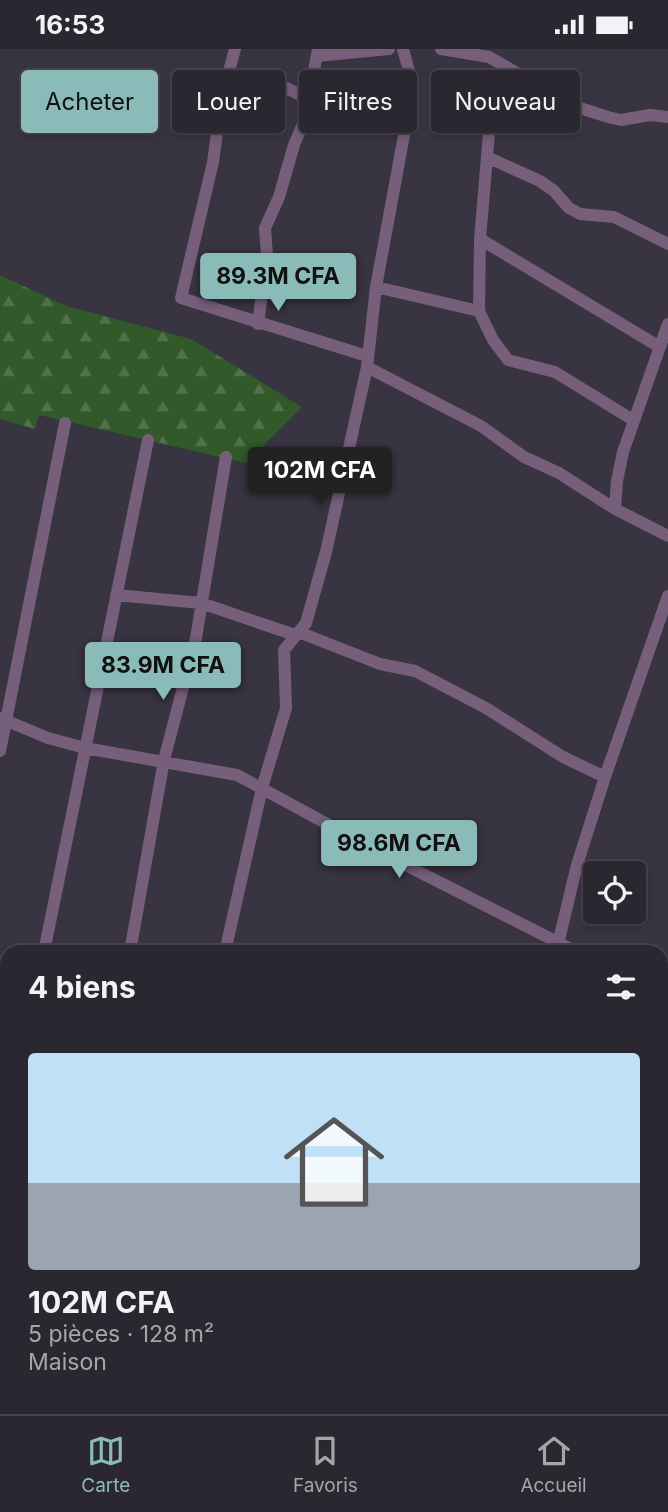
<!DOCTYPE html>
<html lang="fr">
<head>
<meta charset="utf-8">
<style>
  body { margin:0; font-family:Inter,sans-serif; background:#36333d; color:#f1f3f6; height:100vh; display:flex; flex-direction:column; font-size:26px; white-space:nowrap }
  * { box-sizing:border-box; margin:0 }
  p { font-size:23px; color:#a5a5ab }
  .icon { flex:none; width:38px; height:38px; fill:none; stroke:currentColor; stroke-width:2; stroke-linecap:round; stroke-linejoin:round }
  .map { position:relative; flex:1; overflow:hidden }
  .panel { position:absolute; left:0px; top:896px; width:668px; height:469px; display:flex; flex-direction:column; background:#2a2731; border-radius:21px 21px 0 0; box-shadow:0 4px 10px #0003,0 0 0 2px #46444d }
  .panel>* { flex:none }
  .guide { position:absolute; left:21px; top:21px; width:626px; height:63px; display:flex; gap:14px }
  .tools { position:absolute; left:583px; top:812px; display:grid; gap:14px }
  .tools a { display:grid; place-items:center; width:63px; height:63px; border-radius:7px; background:#2a2731; box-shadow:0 4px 10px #0003,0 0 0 2px #46444d; font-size:35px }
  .price { position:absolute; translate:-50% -60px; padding:0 16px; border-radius:7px; background:#8bbbb9; color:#111; font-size:23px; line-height:46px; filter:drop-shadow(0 2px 4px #0008) }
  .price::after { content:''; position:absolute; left:50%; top:42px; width:21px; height:16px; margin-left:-10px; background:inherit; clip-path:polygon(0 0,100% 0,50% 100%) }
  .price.current { background:#222; color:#fff }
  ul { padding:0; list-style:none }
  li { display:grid; align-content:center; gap:14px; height:371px; padding:0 28px }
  li span { display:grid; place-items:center; height:217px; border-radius:7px; color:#555 }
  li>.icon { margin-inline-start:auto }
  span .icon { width:126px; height:126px; fill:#fffc; stroke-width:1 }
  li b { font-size:30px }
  h2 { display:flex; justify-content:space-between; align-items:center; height:84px; padding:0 28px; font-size:30px }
  .chip { padding:0 24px; border-radius:7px; background:#2a2731; box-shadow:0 4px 10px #0003,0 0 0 2px #46444d; font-size:24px; line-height:63px }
  .chip.current { background:#8bbbb9; color:#111 }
  .status { display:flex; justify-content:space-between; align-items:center; height:49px; padding:0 35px; background:#2a2731; direction:ltr }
  .status svg { height:19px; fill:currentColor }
  .menu { display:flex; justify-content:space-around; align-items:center; height:98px; border-top:2px solid #46444d; background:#2a2731; font-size:19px; color:#a5a5ab }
  .menu a { display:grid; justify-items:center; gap:4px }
  .menu .current { color:#8bbbb9 }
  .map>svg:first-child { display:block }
  .forest { fill:url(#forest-firs) }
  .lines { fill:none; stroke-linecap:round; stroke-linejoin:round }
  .stream { stroke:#122425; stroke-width:3.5 }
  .minor { stroke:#775e7b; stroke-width:12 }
</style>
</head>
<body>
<div class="status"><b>16:53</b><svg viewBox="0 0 49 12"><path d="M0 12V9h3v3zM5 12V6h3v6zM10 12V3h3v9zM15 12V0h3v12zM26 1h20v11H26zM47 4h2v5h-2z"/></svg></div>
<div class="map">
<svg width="668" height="1365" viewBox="0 0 668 1365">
  <defs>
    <pattern id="forest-firs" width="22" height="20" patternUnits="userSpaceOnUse" patternTransform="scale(1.75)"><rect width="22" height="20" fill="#32592a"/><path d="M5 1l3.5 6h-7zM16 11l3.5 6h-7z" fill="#50714a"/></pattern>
  </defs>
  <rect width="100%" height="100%" fill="#383441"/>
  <path class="forest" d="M0,226L66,257L191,290L302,358L246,414L39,366L35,380L0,370Z"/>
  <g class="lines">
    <path class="stream" d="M0,1046L7,1056"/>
    <path class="minor" d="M235,0L222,48L213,113L181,249L367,307
      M441,0L489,8L577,58L608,68L621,71L650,66L668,68
      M317,7L389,0
      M230,27L278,35L309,50
      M489,109L540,132L554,142L569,159L580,165L614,168L668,195
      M480,190L658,297
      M376,238L479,262L493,291L508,311L555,323L633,371
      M479,262L480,190L489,84C493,61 509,48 516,25
      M258,275L267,207L265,179L279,148L294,96L305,70L318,0
      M367,318L481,377L524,408L559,424L615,460L668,487
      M615,460L617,432L623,403L668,275
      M116,546L201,554L295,586
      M301,584L380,615L415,622L486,659L563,708L605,728
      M0,669L48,689L85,699L237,726L368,797L577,903
      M0,702L65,374
      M44,903L148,391
      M130,903L164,711L196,589L226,408
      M225,903L262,739L286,659L284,601L306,574L326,503L367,318L376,238L412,43V33L403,0
      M556,903L577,816L605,728L668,547
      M662,942L668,922
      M662,993L668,989
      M662,1070L668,1072
      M0,1181L7,1180
      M662,1231L668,1234
      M662,1332L668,1334
      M503,1358L515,1365
      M646,1358L651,1365
      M3,1365L7,1354
      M110,1365L115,1358
      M391,1365L396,1358
      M407,1365L409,1358"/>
  </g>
</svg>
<div class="tools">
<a><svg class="icon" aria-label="locate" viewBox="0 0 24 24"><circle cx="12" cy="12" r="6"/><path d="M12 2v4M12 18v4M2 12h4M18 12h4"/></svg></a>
</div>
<b class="price" style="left:278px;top:264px">89.3M CFA</b>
<b class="price current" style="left:320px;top:458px">102M CFA</b>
<b class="price" style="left:163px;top:653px">83.9M CFA</b>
<b class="price" style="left:399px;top:831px">98.6M CFA</b>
<div class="guide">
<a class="chip current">Acheter</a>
<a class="chip">Louer</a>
<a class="chip">Filtres</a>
<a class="chip">Nouveau</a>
</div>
<section class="panel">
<h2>4 biens<svg class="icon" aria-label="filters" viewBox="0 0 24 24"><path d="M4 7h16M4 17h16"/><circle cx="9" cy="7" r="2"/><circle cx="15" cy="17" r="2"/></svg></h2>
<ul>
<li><span style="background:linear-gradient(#bfe0f5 60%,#9aa5b1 0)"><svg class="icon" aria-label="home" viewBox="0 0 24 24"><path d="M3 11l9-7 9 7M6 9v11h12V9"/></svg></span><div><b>102M CFA</b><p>5 pièces · 128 m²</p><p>Maison</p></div></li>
</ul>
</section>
</div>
<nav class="menu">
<a class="current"><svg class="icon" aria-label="map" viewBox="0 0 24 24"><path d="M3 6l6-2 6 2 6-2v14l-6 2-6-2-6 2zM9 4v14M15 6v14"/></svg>Carte</a>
<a><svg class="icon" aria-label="saved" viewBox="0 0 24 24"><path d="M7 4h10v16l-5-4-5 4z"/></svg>Favoris</a>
<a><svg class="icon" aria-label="home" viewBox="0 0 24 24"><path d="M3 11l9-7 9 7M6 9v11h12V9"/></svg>Accueil</a>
</nav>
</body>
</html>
